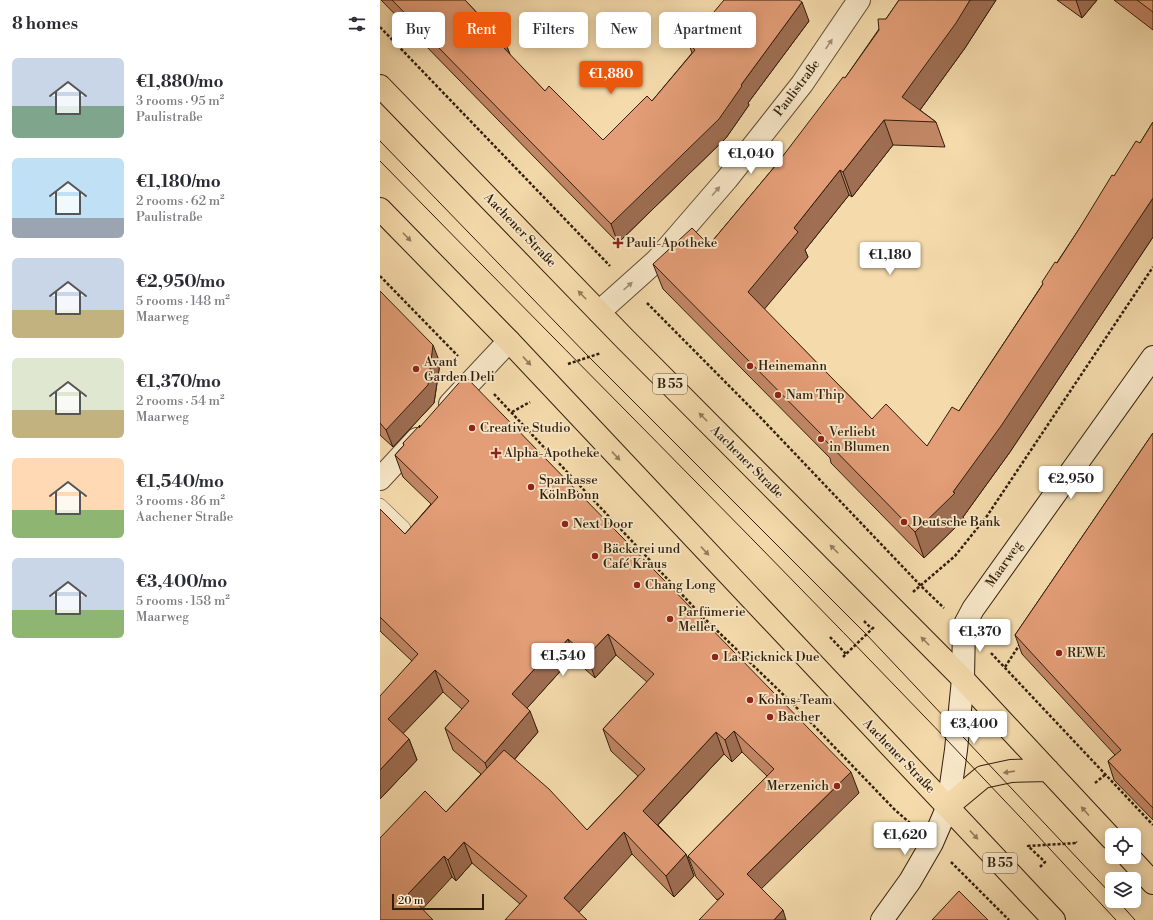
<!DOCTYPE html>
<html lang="en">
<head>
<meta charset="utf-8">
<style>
  body { margin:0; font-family:"Libre Bodoni",serif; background:#f2f2f3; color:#2b2b33; height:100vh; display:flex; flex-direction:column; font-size:15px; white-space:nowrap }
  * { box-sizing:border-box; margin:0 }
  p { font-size:13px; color:#7c7c81 }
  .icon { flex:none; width:22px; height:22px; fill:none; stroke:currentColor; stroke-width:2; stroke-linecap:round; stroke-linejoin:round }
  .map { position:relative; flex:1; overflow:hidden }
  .details { display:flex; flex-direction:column; background:#fff; width:380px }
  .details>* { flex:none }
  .guide { position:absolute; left:12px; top:12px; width:380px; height:36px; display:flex; gap:8px }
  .fabs { position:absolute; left:725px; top:828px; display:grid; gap:8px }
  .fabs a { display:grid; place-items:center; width:36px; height:36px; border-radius:6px; background:#fff; box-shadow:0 2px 10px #0003; font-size:20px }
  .scale { position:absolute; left:12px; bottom:10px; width:92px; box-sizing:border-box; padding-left:4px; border:2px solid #311e0b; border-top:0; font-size:11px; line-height:14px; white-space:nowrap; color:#311e0b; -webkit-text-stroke:3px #f8e8c9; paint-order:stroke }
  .price { position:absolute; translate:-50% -34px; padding:0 9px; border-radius:4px; background:#fff; color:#222; font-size:13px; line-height:26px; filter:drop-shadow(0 1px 2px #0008) }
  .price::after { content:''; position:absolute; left:50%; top:24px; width:12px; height:9px; margin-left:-6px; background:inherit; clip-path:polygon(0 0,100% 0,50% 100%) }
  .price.selected { background:#ea580c; color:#fff }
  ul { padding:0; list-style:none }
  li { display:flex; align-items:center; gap:12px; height:100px; padding:0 12px }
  li span { display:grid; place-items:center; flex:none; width:112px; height:80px; border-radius:6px; color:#555 }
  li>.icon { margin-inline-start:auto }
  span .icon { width:48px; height:48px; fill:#fffc; stroke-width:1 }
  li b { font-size:17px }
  h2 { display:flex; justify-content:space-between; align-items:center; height:48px; padding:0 12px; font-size:17px }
  .chip { padding:0 14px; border-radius:6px; background:#fff; box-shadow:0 2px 10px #0003; font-size:14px; line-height:36px }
  .chip.selected { background:#ea580c; color:#fff }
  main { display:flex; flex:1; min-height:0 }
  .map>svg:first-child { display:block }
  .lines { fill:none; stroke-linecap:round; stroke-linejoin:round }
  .lane-casing { stroke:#624d33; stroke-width:14 }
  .street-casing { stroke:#624d33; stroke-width:24 }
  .secondary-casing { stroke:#311e0b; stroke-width:24 }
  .primary-casing { stroke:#311e0b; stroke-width:24 }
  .path { stroke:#311e0b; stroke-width:2.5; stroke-dasharray:3 2; stroke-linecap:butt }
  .lane { stroke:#f8e8c9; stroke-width:13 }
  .street { stroke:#f8e8c9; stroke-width:22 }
  .secondary { stroke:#f8e8c9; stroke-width:22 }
  .primary { stroke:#f5dbac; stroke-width:22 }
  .tram { stroke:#311e0b; stroke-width:1 }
  .wall { fill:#c38766; stroke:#311e0b; fill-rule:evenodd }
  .shaded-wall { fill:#9f6e53; stroke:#311e0b }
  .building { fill:#e39d77; stroke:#311e0b }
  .oneway { fill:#9e8d74 }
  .oneway2 { fill:#937c5c }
  .poi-dot { fill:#8f2418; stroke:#f8e8c9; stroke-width:1.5 }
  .labels { text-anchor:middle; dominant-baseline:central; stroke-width:3.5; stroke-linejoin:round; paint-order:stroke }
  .shield { fill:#f8e8c9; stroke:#6d5b44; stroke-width:1 }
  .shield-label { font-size:12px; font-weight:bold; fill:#311e0b }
  .street-label { font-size:13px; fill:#311e0b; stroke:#f8e8c9 }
  .poi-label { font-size:13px; fill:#311e0b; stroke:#f8e8c9; text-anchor:start }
</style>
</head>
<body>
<main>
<section class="details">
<h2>8 homes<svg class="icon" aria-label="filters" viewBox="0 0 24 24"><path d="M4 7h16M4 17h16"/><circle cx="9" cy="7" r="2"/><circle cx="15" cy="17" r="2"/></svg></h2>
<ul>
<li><span style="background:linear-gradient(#c9d6e8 60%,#7fa58c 0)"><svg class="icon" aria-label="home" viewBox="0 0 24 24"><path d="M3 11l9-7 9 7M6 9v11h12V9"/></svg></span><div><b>€1,880/mo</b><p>3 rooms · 95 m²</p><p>Paulistraße</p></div></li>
<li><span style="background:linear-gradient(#bfe0f5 75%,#9aa5b1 0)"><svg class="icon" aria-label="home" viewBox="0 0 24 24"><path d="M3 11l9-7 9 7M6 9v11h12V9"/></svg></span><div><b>€1,180/mo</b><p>2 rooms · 62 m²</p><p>Paulistraße</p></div></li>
<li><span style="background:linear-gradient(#c9d6e8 65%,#c2b280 0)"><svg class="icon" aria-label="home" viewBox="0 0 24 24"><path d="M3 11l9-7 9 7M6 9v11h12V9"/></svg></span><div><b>€2,950/mo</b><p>5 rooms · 148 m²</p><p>Maarweg</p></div></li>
<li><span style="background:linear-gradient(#dfe7d0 65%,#c2b280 0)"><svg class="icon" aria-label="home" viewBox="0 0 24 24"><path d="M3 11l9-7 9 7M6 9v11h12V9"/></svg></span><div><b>€1,370/mo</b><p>2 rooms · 54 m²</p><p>Maarweg</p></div></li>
<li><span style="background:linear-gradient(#ffd9b3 65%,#8fb573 0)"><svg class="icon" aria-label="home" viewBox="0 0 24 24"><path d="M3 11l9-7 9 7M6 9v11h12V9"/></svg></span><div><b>€1,540/mo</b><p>3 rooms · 86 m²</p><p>Aachener Straße</p></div></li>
<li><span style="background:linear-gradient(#c9d6e8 65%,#8fb573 0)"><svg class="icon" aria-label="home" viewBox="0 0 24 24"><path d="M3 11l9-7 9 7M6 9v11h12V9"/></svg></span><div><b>€3,400/mo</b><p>5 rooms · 158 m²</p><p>Maarweg</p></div></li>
</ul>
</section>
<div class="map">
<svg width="773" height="920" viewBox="0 0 773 920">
  <rect width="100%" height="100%" fill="#f5dbac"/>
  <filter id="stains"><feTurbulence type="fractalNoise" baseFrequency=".005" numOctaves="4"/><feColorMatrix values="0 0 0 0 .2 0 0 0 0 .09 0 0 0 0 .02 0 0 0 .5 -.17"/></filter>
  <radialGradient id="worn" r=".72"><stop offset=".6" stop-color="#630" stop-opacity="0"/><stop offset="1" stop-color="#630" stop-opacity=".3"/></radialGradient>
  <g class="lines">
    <g class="lane-casing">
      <path id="lane" d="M0,505L24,528"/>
    </g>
    <g class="street-casing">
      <path id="street" d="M219,312L277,260L347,179L422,84L479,0
        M70,404L129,341
        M0,479L37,439"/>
    </g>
    <g class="secondary-casing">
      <path id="secondary" d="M502,920L530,881L552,843L568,806L576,750L583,679L584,626L593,609L773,357"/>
    </g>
    <g class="primary-casing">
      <path id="primary" d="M0,86L244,338L583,679L732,839
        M0,209L129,341L674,920
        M568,806L603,777L631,771L668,770
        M749,857L773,883"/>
    </g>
    <path class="path" d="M0,27L230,266
      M0,276L78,356
      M267,303L381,418L541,586L564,608
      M188,364L221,353
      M114,394L324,618L414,705L514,809L531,824
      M132,412L150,402
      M533,592L575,556L607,516L773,267
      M484,621L492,629
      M450,637L466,654
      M611,653L773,825
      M463,657L494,627
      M625,667L640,644
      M414,705L425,694
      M715,783L726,774
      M571,862L629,920
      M660,867L665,862L648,846L697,843L696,842"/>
    <use href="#lane" class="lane"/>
    <use href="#street" class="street"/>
    <use href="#secondary" class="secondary"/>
    <use href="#primary" class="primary"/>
    <path class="tram" d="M0,141L209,357L486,634L732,895
      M0,161C246,413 498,661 736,920
      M738,901L755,920"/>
  </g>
  <path class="wall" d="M1,0H85L126,44L130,55L165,91L223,140L272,101L312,53L309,44L319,33L318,31L429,21L368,103L369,105L346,138L238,243Z
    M519,0H616L585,48L540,110L556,122L565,147L513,145L472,197L469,195L425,250L428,257L384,309L492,419L547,446L579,411L734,176L760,143L773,122V237L630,452L583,517L584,519L544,558L451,463L450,458L283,289L273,264L329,245L396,165L465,78Z
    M677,0H717L702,18Z
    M734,0H773V30Z
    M0,291L60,363L54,403L13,447L0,435Z
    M40,427L479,793L337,900L316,877L308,856L387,776L362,752L352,762L344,754L278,825L306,854L314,876L294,897L252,854L140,904L92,863L76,881L72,877L0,920L66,812L101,774L73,750L65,728L82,709L63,692L23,733L29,739L37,760L0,799L32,661L0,631V509L25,534L51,504L23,477L15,455L24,445L23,443ZM236,655L267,682L223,729L231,751L258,776L207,830L134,760L158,732L147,708L185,666L188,668L196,661L215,678Z
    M773,433V820L734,780L728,761L735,755L642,654L635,635Z"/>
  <path class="shaded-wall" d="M590,0H616L585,48L532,121L522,97Z
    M696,0H717L702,18Z
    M422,2L429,21L368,103L369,105L346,138L238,243L231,224L361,85Z
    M126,44L133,62L123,47Z
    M504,120L513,145L472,197L463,172Z
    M460,170L469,195L425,250L428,257L377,318L368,292L414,228Z
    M773,198V237L630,452L583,517L584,519L544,558L535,532L573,492Z
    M53,345L60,363L54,403L13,447L6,430Z
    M228,634L236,655L215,678L207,656Z
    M188,639L196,661L188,668L181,647Z
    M177,644L185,666L140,716L132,694Z
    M55,670L63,692L16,741L8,719Z
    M150,711L158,732L113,784L105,763Z
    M354,731L362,752L352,762L345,740Z
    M336,732L344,754L271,832L263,811Z
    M29,739L37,760L0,799V770Z
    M471,772L479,793L375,895L367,874Z
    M244,832L252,854L192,920L184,898Z
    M84,842L92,863L76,881L68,860Z
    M306,854L314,876L294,897L286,876Z
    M64,856L72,877L36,916L28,894Z
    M403,910L406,920H394Z"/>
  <path class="building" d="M12,0H85L126,44L123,47L165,91L169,86L223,140L267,96L272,101L315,50L309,44L320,32L318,31L344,0H419L422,2L361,85L362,86L339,119L231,224Z
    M519,0H590L576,23L522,97L556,122L504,120L463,172L460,170L414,228L418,232L368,292L492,419L506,404L547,446L572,407L579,411L663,284L662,282L675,262L677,263L699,229L732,175L734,176L756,141L760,143L773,122V198L621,426L573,492L575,493L535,532L442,437L443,436L273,264L312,228L329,245L396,165L463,77L465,78L499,30L498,19H506Z
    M757,0H773V12Z
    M0,291L53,345L48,385L6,430L0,423Z
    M85,376L471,772L367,874L403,910L394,920H319L344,894L308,856L394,769L354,731L345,740L336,732L263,811L306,854L286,876L244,832L184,898L207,920H125L147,896L84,842L68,860L64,856L28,894L53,920H0V838L45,791L66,812L124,750L169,789L207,830L265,769L223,729L274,674L228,634L207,656L188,639L181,647L177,644L132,694L150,711L105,763L65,728L89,701L55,670L8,719L29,739L0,770V696L38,654L0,617V509L25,534L58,497L15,455L24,445L23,443L40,425L39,428Z
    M773,433V808L728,761L741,750L635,635Z
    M579,891L608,920H552Z"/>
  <defs><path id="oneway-solid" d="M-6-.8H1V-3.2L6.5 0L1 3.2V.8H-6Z"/></defs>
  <g class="oneway">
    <use href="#oneway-solid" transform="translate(449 44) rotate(-56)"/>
    <use href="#oneway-solid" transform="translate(336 191) rotate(-49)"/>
    <use href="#oneway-solid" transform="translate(248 286) rotate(-42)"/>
  </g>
  <g class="oneway2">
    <use href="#oneway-solid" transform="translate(27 237) rotate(46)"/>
    <use href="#oneway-solid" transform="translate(202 295) rotate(-134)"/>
    <use href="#oneway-solid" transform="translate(147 361) rotate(47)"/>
    <use href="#oneway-solid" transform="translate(323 417) rotate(-135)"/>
    <use href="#oneway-solid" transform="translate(236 456) rotate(47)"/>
    <use href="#oneway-solid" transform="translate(454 549) rotate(-135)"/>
    <use href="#oneway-solid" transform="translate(325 551) rotate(47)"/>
    <use href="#oneway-solid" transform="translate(545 641) rotate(-135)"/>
    <use href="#oneway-solid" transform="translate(629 772) rotate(172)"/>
    <use href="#oneway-solid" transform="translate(705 811) rotate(-132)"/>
    <use href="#oneway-solid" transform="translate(594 835) rotate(47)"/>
  </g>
  <g class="poi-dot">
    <path d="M236 237h4v4h4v4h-4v4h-4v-4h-4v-4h4z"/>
    <circle cx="370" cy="366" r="4"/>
    <circle cx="36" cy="369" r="4"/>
    <circle cx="398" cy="395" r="4"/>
    <circle cx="92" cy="428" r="4"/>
    <circle cx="441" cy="439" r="4"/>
    <path d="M114 447h4v4h4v4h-4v4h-4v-4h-4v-4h4z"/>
    <circle cx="151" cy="487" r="4"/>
    <circle cx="524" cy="522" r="4"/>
    <circle cx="185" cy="524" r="4"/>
    <circle cx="215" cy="556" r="4"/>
    <circle cx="257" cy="585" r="4"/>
    <circle cx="290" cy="619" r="4"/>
    <circle cx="679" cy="653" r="4"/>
    <circle cx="335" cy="657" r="4"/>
    <circle cx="370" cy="700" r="4"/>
    <circle cx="390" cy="717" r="4"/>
    <circle cx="457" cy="786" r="4"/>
  </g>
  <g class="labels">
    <g class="shield">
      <rect x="273" y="374" width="34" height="20" rx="3"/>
      <rect x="603" y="853" width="34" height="20" rx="3"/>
    </g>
    <g class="shield-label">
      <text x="290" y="384">B 55</text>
      <text x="620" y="863">B 55</text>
    </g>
    <g class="street-label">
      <text transform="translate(417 88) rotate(-53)">Paulistraße</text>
      <text transform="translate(140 230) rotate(46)">Aachener Straße</text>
      <text transform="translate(367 462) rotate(45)">Aachener Straße</text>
      <text transform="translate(624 564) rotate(-55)">Maarweg</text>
      <text transform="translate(519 756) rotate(46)">Aachener Straße</text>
    </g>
    <g class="poi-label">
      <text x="246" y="243">Pauli-Apotheke</text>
      <text x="44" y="362">Avant<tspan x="44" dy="15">Garden Deli</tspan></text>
      <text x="378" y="366">Heinemann</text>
      <text x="406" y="395">Nam Thip</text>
      <text x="100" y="428">Creative Studio</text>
      <text x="449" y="432">Verliebt<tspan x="449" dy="15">in Blumen</tspan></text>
      <text x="124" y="453">Alpha-Apotheke</text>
      <text x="159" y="480">Sparkasse<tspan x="159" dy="15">KölnBonn</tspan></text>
      <text x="532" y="522">Deutsche Bank</text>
      <text x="193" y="524">Next Door</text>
      <text x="223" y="549">Bäckerei und<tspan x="223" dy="15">Café Kraus</tspan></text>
      <text x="265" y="585">Chang Long</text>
      <text x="298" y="612">Parfümerie<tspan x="298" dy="15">Meller</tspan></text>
      <text x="687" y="653">REWE</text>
      <text x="343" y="657">La Picknick Due</text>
      <text x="378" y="700">Kohns-Team</text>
      <text x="398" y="717">Bacher</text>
      <text x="449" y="786" text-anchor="end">Merzenich</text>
    </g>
  </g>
  <rect width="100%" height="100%" filter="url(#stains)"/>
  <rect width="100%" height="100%" fill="url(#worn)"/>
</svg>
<div class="fabs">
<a><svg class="icon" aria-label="locate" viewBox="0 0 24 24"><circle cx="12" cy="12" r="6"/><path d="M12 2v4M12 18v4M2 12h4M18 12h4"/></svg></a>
<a><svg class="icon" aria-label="layers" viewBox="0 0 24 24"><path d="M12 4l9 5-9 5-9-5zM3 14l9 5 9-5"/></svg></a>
</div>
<div class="scale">20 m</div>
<b class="price selected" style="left:231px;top:95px">€1,880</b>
<b class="price" style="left:371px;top:175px">€1,040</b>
<b class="price" style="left:510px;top:276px">€1,180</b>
<b class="price" style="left:691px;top:500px">€2,950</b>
<b class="price" style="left:600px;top:653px">€1,370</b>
<b class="price" style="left:183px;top:677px">€1,540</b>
<b class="price" style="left:594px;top:745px">€3,400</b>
<b class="price" style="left:525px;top:856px">€1,620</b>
<div class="guide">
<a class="chip">Buy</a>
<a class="chip selected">Rent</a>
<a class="chip">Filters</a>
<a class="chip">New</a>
<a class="chip">Apartment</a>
</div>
</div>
</main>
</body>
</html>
